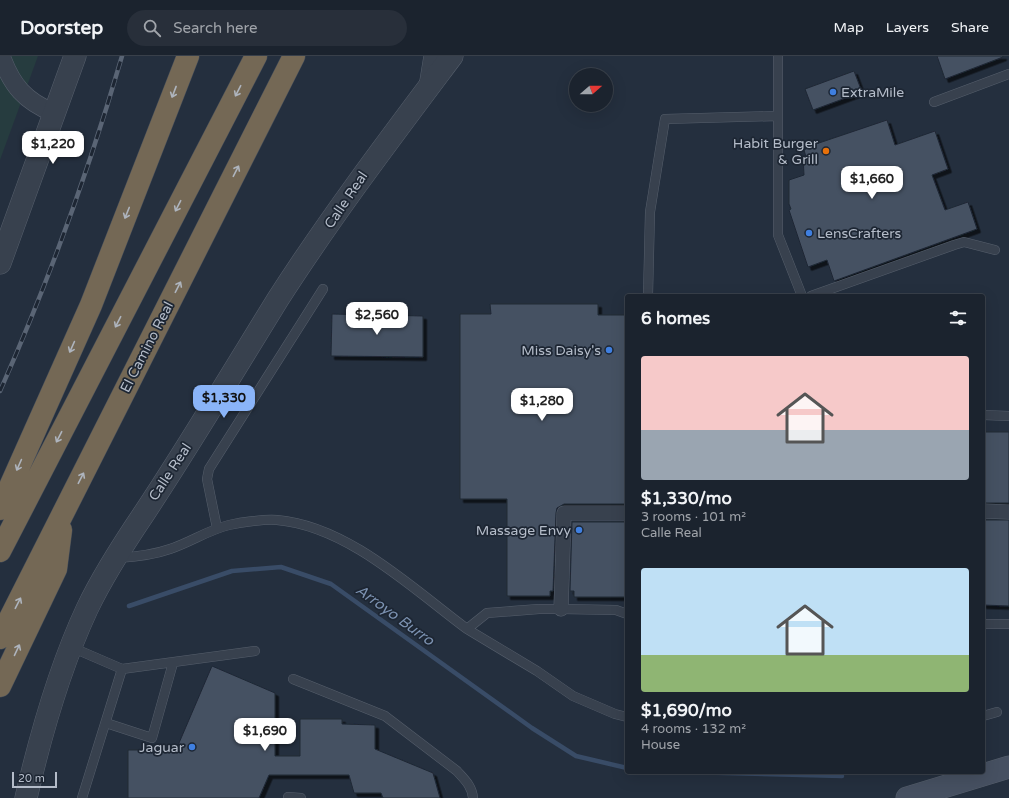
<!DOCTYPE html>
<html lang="en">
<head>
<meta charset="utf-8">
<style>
  body { margin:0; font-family:"Varela Round",sans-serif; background:#282f3a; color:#f1f3f6; height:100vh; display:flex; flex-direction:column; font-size:15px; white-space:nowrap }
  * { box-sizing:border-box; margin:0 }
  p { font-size:13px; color:#a0a4aa }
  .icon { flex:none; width:22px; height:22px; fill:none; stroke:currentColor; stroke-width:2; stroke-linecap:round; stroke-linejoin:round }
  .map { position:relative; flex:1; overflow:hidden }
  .drawer { position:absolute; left:625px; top:238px; width:360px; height:480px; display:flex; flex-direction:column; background:#1b232e; border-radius:4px; box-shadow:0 4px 16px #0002,0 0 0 1px #39404a }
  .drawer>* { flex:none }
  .needle { width:26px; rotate:70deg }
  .controls { position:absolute; left:569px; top:12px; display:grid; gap:8px }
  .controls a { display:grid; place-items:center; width:44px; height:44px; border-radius:50%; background:#1b232e; box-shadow:0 4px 16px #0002,0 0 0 1px #39404a; font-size:20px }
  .scale { position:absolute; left:12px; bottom:10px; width:45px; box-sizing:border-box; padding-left:4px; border:2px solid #b4bcc9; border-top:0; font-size:11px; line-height:14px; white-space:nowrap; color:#b4bcc9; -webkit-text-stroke:3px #1d2633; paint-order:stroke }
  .price { position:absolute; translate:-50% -34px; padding:0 9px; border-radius:8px; background:#fff; color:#222; font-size:13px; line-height:26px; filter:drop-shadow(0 1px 2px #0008) }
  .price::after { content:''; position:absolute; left:50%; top:24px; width:12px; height:9px; margin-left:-6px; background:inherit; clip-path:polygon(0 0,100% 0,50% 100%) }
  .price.current { background:#8ab4f8; color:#111 }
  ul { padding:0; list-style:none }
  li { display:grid; align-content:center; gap:8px; height:212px; padding:0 16px }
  li span { display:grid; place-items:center; height:124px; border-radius:4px; color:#555 }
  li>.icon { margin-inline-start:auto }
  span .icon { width:72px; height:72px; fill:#fffc; stroke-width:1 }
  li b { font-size:17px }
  h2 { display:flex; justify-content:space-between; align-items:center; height:48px; padding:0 16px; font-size:17px }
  header { display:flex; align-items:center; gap:24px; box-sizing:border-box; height:56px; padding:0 20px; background:#1b232e; border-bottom:1px solid #39404a }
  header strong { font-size:19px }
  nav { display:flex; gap:22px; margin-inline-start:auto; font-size:14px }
  .search { width:280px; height:36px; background:#282f3a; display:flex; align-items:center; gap:10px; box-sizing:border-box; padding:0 14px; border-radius:22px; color:#a0a4aa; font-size:15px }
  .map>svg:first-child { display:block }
  .green { fill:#263c3f }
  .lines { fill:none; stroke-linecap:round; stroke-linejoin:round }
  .stream { stroke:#394c67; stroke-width:4.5 }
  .building { fill:#455162; stroke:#1f2835; filter:url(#shadow) }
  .service-casing { stroke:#565f6c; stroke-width:10 }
  .pedestrian-casing { stroke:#565f6c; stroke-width:15 }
  .minor-casing { stroke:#565f6c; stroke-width:19 }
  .tertiary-casing { stroke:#565f6c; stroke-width:23 }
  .secondary-casing { stroke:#565f6c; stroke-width:23 }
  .motorway-casing { stroke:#434c59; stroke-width:23 }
  .service { stroke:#38414e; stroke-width:9 }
  .pedestrian { stroke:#38414e; stroke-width:14 }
  .minor { stroke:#38414e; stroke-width:18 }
  .tertiary { stroke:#38414e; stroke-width:22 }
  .secondary { stroke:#465061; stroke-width:22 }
  .motorway { stroke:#746855; stroke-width:22 }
  .rail-casing { stroke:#5a6575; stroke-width:4.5 }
  .rail { stroke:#1d2633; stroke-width:3; stroke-dasharray:9; stroke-linecap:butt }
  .oneway { stroke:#aeb4bd }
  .shop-dot { fill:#3f7fe0; stroke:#1d2633; stroke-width:1.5 }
  .food-dot { fill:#e8710a; stroke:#1d2633; stroke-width:1.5 }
  .labels { text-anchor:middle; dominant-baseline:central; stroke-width:3.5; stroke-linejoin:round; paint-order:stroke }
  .poi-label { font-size:14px; fill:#b4bcc9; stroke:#1d2633; text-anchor:end }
  .street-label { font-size:14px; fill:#b4bcc9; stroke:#1d2633 }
  .water-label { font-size:15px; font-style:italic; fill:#7c92b1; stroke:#1d2633 }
</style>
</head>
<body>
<header>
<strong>Doorstep</strong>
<div class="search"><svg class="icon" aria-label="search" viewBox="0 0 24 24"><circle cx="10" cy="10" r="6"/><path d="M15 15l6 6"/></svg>Search here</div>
<nav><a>Map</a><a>Layers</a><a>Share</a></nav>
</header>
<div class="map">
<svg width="1009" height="742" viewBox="0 0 1009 742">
  <defs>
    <filter id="shadow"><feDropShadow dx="3.5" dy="3.5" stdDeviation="0" flood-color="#0009"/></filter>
  </defs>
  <rect width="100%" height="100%" fill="#242f3e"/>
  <path class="green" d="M0,0H38L0,104Z"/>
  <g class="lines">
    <path class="stream" d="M129,550L232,515L281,511L331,528L532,672L576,700L627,712
      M686,716L842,720"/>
  </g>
  <path class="building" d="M937,0H1003V1L945,23Z
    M854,15L862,36L813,54L805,33Z
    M887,64L895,89L935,75L948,113L932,119L945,154L968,146L977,173L834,225L827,204L808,211L789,154L791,153L789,148V124L804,119L803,101H806L804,94L813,89Z
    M490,248H598V259H627V448H564L557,452L556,457L553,535H550V540H507V443H460V258H491Z
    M332,258L423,260V301L331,300Z
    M983,376H1009V447H983Z
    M983,464H1009V550L983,549Z
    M572,466H627V541H574V535H570Z
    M212,610L275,637V700H300V663H342V668L375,669V693L433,717L440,742H383L381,737H354L349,719H269L259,742H128V694H176Z"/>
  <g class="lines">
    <g class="service-casing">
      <path id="service" d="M778,0V179L802,240
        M934,46L1009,18
        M648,240L650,156L665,63L778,60
        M811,240L954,189L964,186L995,194
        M983,359L1009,360
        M217,472L207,423L209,413L323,233
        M117,502C135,501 153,499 170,493C191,486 208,474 229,469C242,466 265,463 277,464C348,470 413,533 467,573L487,557L539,553H561L616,554L627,558
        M983,568H1009
        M467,573L537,615L573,640L615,658L627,661
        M71,591L122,613L82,742
        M122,613L255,595
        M293,623L385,660L457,715C465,724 472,730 473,742
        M983,660L997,656
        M106,667L152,682L173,607
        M288,742V741L301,742"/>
    </g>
    <g class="pedestrian-casing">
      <path id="pedestrian" d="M983,455L1009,456
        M561,553L564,457H627"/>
    </g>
    <g class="minor-casing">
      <path id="minor" d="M1,0C12,30 25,45 54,57
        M428,31L433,0"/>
    </g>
    <g class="tertiary-casing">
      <path id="tertiary" d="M0,207L75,0
        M26,742C41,677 59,613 87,553C103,519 124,487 145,456C170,418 195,378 219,339C239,307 258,275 278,243C332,159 392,80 452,0"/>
    </g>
    <g class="secondary-casing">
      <path id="secondary" d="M907,742L1009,711"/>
    </g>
    <g class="motorway-casing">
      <path id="motorway" d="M0,453L91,249L188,0
        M0,495L256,0
        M0,582L294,0
        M0,630L56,513L61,474"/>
    </g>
    <use href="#service" class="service"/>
    <use href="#pedestrian" class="pedestrian"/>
    <use href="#minor" class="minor"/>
    <use href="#tertiary" class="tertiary"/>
    <use href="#secondary" class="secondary"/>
    <use href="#motorway" class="motorway"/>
    <g class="rail-casing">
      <path id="rail" d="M0,335C48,227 89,114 122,0"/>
    </g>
    <use href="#rail" class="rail"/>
  </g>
  <defs><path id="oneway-shaft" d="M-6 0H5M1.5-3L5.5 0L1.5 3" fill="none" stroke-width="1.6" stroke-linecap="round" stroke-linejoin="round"/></defs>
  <g class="oneway">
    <use href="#oneway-shaft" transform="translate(238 35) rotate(117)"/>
    <use href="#oneway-shaft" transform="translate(174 36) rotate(111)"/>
    <use href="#oneway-shaft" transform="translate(236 115) rotate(-63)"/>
    <use href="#oneway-shaft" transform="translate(178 150) rotate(117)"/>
    <use href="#oneway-shaft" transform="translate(127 157) rotate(112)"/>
    <use href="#oneway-shaft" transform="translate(178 231) rotate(-63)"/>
    <use href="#oneway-shaft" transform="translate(118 266) rotate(117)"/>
    <use href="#oneway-shaft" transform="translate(72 291) rotate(114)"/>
    <use href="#oneway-shaft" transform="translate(59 381) rotate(117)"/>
    <use href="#oneway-shaft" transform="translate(19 409) rotate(114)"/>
    <use href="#oneway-shaft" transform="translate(81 422) rotate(-63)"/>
    <use href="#oneway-shaft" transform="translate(18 547) rotate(-63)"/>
    <use href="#oneway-shaft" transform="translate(17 594) rotate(-65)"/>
  </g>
  <g class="shop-dot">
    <circle cx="833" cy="36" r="4"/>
    <circle cx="809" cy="177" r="4"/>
    <circle cx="609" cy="294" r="4"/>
    <circle cx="579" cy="474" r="4"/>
    <circle cx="192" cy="691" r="4"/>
  </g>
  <circle class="food-dot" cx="826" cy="95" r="4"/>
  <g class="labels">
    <g class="poi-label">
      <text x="841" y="36" text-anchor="start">ExtraMile</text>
      <text x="818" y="87">Habit Burger<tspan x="818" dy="16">&amp; Grill</tspan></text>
      <text x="817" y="177" text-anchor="start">LensCrafters</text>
      <text x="601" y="294">Miss Daisy's</text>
      <text x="571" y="474">Massage Envy</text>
      <text x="184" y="691">Jaguar</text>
    </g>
    <g class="street-label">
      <text transform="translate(346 144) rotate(-56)">Calle Real</text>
      <text transform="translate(147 291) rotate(-63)">El Camino Real</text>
      <text transform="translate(170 416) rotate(-57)">Calle Real</text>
    </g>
    <g class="water-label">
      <text transform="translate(395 559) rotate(36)">Arroyo Burro</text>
    </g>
  </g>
</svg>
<div class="controls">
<a><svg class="needle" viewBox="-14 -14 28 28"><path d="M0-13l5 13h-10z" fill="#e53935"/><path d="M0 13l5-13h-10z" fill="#a0a4aa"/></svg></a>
</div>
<div class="scale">20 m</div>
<b class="price" style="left:53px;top:109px">$1,220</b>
<b class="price" style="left:872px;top:144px">$1,660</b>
<b class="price" style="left:377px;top:280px">$2,560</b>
<b class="price current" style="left:224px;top:363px">$1,330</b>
<b class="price" style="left:542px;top:366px">$1,280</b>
<b class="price" style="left:265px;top:696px">$1,690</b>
<section class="drawer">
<h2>6 homes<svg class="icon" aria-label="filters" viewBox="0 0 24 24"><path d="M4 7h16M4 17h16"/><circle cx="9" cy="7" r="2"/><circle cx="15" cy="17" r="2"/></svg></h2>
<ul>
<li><span style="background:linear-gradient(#f6c9c9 60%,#9aa5b1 0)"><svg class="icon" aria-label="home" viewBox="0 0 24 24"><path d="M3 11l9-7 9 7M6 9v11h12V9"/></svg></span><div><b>$1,330/mo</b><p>3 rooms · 101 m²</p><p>Calle Real</p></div></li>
<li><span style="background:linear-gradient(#bfe0f5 70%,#8fb573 0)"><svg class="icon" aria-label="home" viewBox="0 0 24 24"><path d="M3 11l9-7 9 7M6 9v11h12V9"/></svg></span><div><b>$1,690/mo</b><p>4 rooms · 132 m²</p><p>House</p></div></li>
</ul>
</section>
</div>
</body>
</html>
